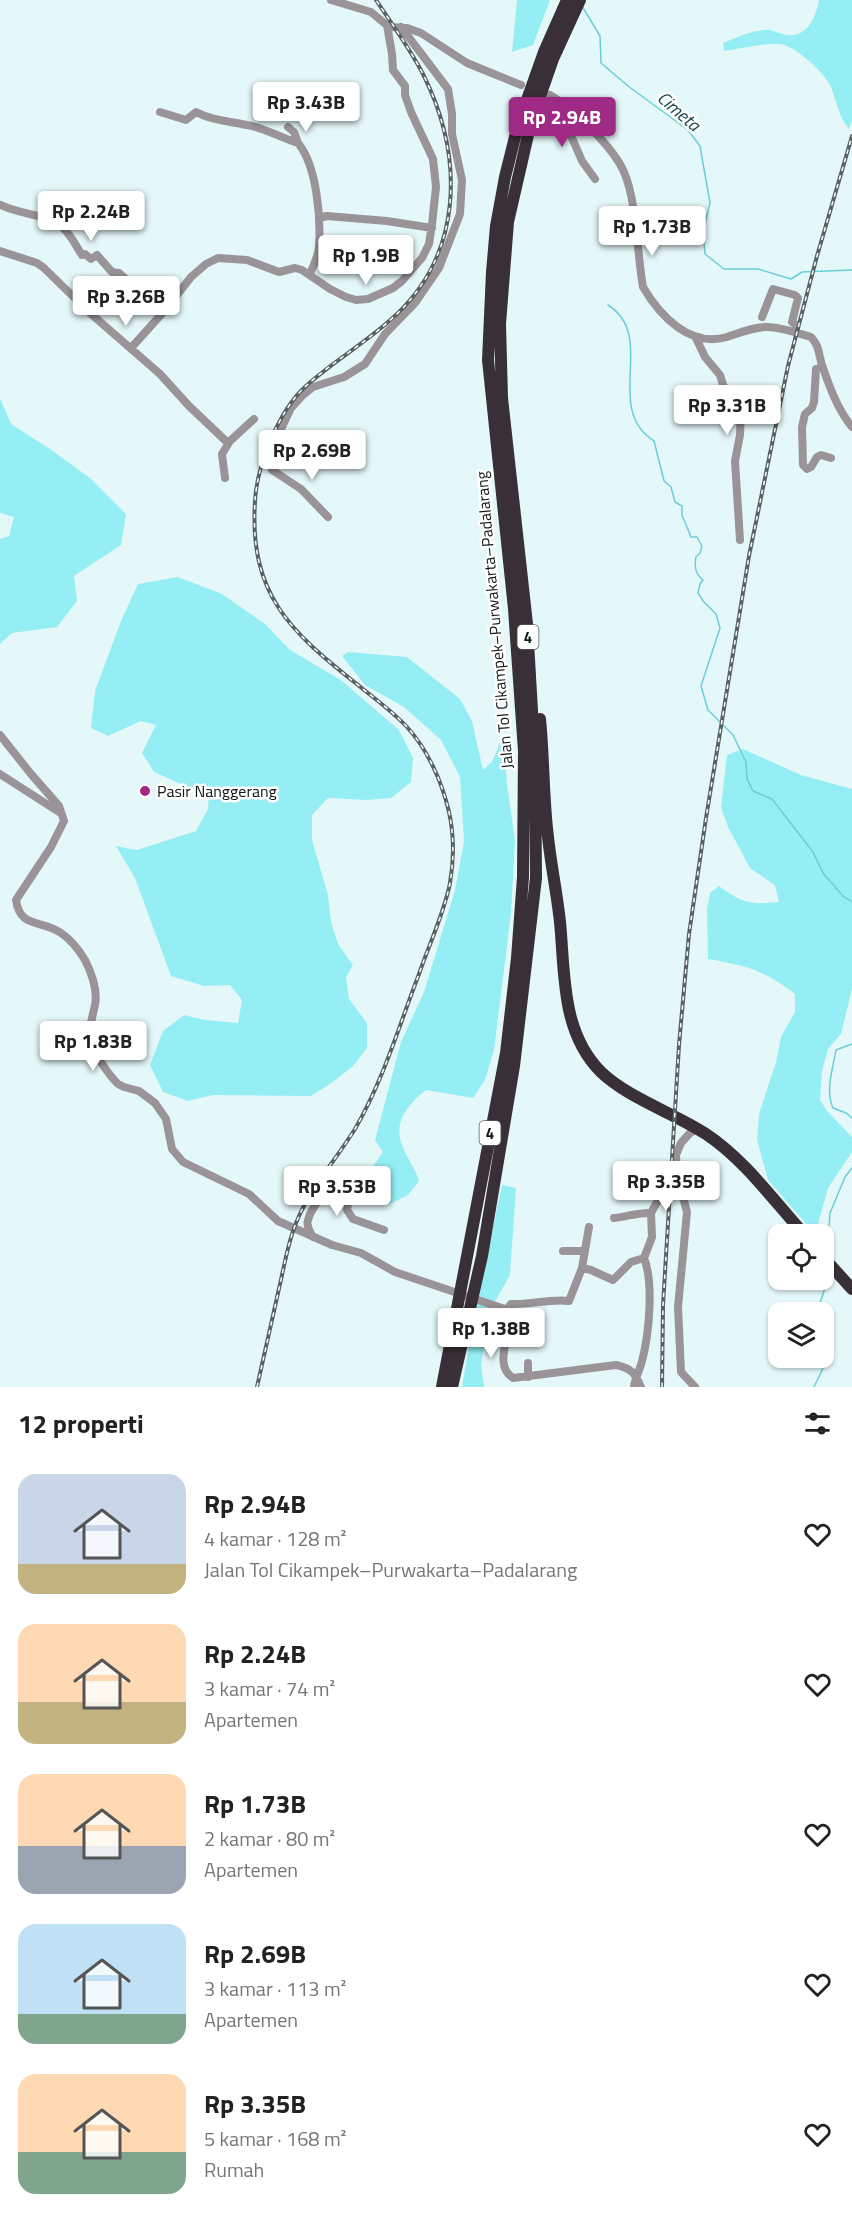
<!DOCTYPE html>
<html lang="id">
<head>
<meta charset="utf-8">
<style>
  body { margin:0; font-family:"Titillium Web",sans-serif; background:#f2f2f2; color:#222; height:100vh; display:flex; flex-direction:column; font-size:22px; white-space:nowrap }
  * { box-sizing:border-box; margin:0 }
  p { font-size:20px; color:#767676 }
  .icon { flex:none; width:33px; height:33px; fill:none; stroke:currentColor; stroke-width:2; stroke-linecap:round; stroke-linejoin:round }
  .map { position:relative; height:1387px; overflow:hidden }
  .details { display:flex; flex-direction:column; background:#fff; flex:1 }
  .details>* { flex:none }
  .tools { position:absolute; left:768px; top:1224px; display:grid; gap:12px }
  .tools a { display:grid; place-items:center; width:66px; height:66px; border-radius:12px; background:#fff; box-shadow:0 2px 4px #0004; font-size:30px }
  .price { position:absolute; translate:-50% -51px; padding:0 14px; border-radius:6px; background:#fff; color:#222; font-size:20px; line-height:39px; filter:drop-shadow(0 2px 3px #0008) }
  .price::after { content:''; position:absolute; left:50%; top:36px; width:18px; height:14px; margin-left:-9px; background:inherit; clip-path:polygon(0 0,100% 0,50% 100%) }
  .price.selected { background:#9f2a85; color:#fff }
  ul { padding:0; list-style:none }
  li { display:flex; align-items:center; gap:18px; height:150px; padding:0 18px }
  li span { display:grid; place-items:center; flex:none; width:168px; height:120px; border-radius:18px; color:#555 }
  li>.icon { margin-inline-start:auto }
  span .icon { width:72px; height:72px; fill:#fffc; stroke-width:1 }
  li b { font-size:26px }
  h2 { display:flex; justify-content:space-between; align-items:center; height:72px; padding:0 18px; font-size:26px }
  .map>svg:first-child { display:block }
  .green { fill:#95eef4 }
  .lines { fill:none; stroke-linecap:round; stroke-linejoin:round }
  .stream { stroke:#6aced5; stroke-width:1.5 }
  .minor { stroke:#9a9498; stroke-width:8 }
  .highway { stroke:#392f36; stroke-width:12 }
  .rail-casing { stroke:#576262; stroke-width:4 }
  .rail { stroke:#fff; stroke-width:1.5; stroke-dasharray:4.5; stroke-linecap:butt }
  .poi-dot { fill:#9f2a85; stroke:#fff; stroke-width:2 }
  .labels { text-anchor:middle; dominant-baseline:central; stroke-width:5; stroke-linejoin:round; paint-order:stroke }
  .shield { fill:#fff; stroke:#575c5c; stroke-width:1.5 }
  .shield-label { font-size:15px; font-weight:bold; fill:#0f1616 }
  .street-label { font-size:16px; fill:#0f1616; stroke:#fff }
  .poi-label { font-size:16px; fill:#0f1616; stroke:#fff; text-anchor:start }
  .water-label { font-size:18px; font-style:italic; fill:#1b484b; stroke:#fff }
</style>
</head>
<body>
<div class="map">
<svg width="852" height="1387" viewBox="0 0 852 1387">
  <rect width="100%" height="100%" fill="#e5f8f9"/>
  <path class="green" d="M517,0H550L533,45L512,52Z
    M819,0H852V120L849,129C839,118 836,100 831,87C825,73 795,45 779,44C761,43 741,49 724,51L723,43C736,38 750,31 764,30C773,29 778,34 787,35C808,38 816,16 819,0Z
    M0,398L11,424L50,449L90,478L126,514L121,545L74,576L77,601L57,627L12,633L0,644V539L9,536L14,517L0,513Z
    M178,577L222,594L265,624L290,650L341,680L399,730L413,758L411,782L391,798L366,800L328,798L312,815V840L328,895L331,922L338,944L353,965L346,977L349,999L367,1023V1048L353,1066L333,1082L311,1096L213,1095L188,1101L163,1092L150,1065L163,1031L184,1015L205,1020L238,1023L242,1000L230,985L204,986L171,976L135,878L116,846L137,850L196,831L208,809L209,794L190,788L154,772L142,753L156,725L141,721L108,736L91,728L95,691L121,621L138,584Z
    M348,652L407,657L460,699L472,721L483,770L492,762L503,735L507,784L515,841L511,913L494,1050L485,1080L473,1098L426,1090C410,1102 394,1121 401,1142C405,1156 415,1167 419,1181L408,1195L388,1205L369,1202L358,1189L383,1152L375,1140L401,1042L424,992L455,890L464,842L460,777L441,740L404,707L365,685L342,656Z
    M743,749L801,775L852,789V989L841,1034L828,1049L822,1071L820,1100L828,1112L852,1137V1152L828,1188L815,1234L768,1180L757,1140L759,1114L776,1062L781,1037L795,1012V994C762,969 747,966 708,959L707,909L710,893L719,886C741,903 752,905 779,902L775,885L750,868L728,827L721,807L727,755Z
    M502,1185L516,1188L510,1275L489,1312L481,1365L484,1387H462L473,1321Z"/>
  <g class="lines">
    <path class="stream" d="M582,6L600,36L601,63L628,86L688,130L700,146L710,203L703,232L705,254L724,269H758L791,279L802,272L852,270
      M608,305C658,337 602,407 654,441L664,481L671,487L675,502L682,506V515L691,537H697L702,546L700,553L696,557C694,566 695,574 703,580L700,584L698,593L704,602L716,614L720,628L701,686L708,710L733,735L746,762L747,779L753,791L772,799L813,852L823,873L843,896L852,902
      M852,1044L836,1050C833,1068 825,1091 833,1108L846,1113L852,1118
      M828,1254L832,1236L829,1227L830,1213L845,1177L852,1168
      M817,1312L826,1285L827,1271
      M814,1387L826,1362L824,1352"/>
    <path class="minor" d="M331,0L371,12L389,27L407,28L421,33L467,63L521,85
      M550,95C574,109 613,147 624,172C637,202 637,254 643,287C660,316 690,348 727,337C739,333 753,327 767,327C781,327 797,333 811,337C821,348 818,356 823,368C830,388 838,410 852,427
      M160,112L186,120L196,112C213,121 229,121 247,125C265,128 281,138 298,143C317,166 321,218 319,248C318,257 313,266 310,274
      M579,118L569,131L582,161L595,179
      M288,127L294,132L298,143
      M1,205C21,215 45,213 63,228C71,235 76,246 82,255L85,254L91,259L97,255L112,272L119,273L147,298L167,308
      M319,218L327,216L387,221L432,228
      M0,251L37,263L44,268L90,313L160,374L189,406L228,443
      M762,317L773,289L795,295L798,298L792,322L796,325V333
      M696,338L705,357L720,375L723,385L741,410L740,435L735,461L740,540
      M131,348L167,308L191,277L206,264L218,258L247,260L279,272L295,268L302,270L330,289L346,297L356,300L368,299L393,288L402,281L422,258L429,244L432,224L436,187L433,159L411,112L405,95V86L393,70L392,54L387,25
      M823,368L816,369L814,402L812,408L805,414L802,427L803,465L807,469L811,467L817,457L821,455L831,458
      M225,478L222,454L230,441L254,419
      M328,517L301,489L272,470L273,446L291,408L302,396L313,387L344,377L365,364L385,334L415,303L439,268L460,214L462,180L452,134V114L448,89L401,27
      M0,735L31,774L59,806L64,821L51,847L16,900C20,929 41,919 61,933C70,939 79,950 85,960C92,974 98,990 95,1005C93,1015 89,1026 90,1037C90,1049 109,1075 118,1084L124,1087L139,1091L155,1103L166,1119L172,1149L183,1162L249,1194L278,1221L332,1245L361,1253L395,1272L505,1309C517,1329 490,1363 513,1378L616,1365C631,1368 635,1373 641,1387
      M0,774L59,812
      M614,1218C627,1217 638,1212 651,1213
      M313,1237C310,1232 306,1226 308,1220C311,1207 333,1180 347,1181C350,1181 353,1183 356,1184L349,1198L347,1210L353,1219L384,1230
      M563,1251H584
      M644,1258L652,1237L651,1213L662,1193L666,1192L685,1198
      M582,1268L591,1270L613,1280L631,1262L644,1258C654,1283 649,1335 642,1361C640,1370 635,1377 634,1387
      M506,1310L511,1304C530,1305 553,1298 569,1301L582,1268L589,1227
      M528,1377V1363
      M695,1387L681,1372L678,1307L687,1212L677,1175L676,1155L681,1143L690,1133L698,1129"/>
    <path class="highway" d="M540,719C544,758 543,798 548,837C551,865 557,894 560,922C565,974 561,1032 601,1072C628,1098 674,1113 706,1134C745,1160 773,1200 804,1234
      M824,1258L852,1289
      M442,1387L506,1053L517,958L523,877L524,751L514,609L488,360L492,272L496,226L505,177L518,125L544,52L567,0
      M452,1387L482,1256L514,1066L536,878L535,763L527,624L502,398L500,324L508,222L531,122L553,59L580,0"/>
    <g class="rail-casing">
      <path id="rail" d="M257,1387C264,1356 271,1325 278,1293C284,1268 288,1240 299,1216C313,1185 337,1158 355,1129C383,1081 399,1026 419,974C429,944 444,914 450,883C454,860 454,835 449,812C442,782 428,750 407,727C392,711 375,699 358,685C290,631 249,595 255,501C257,465 279,410 306,386C331,363 362,345 388,322C464,258 465,158 423,74C410,49 392,24 376,0
        M662,1387L663,1305L679,1045L689,934L706,818L749,556L788,366L817,256L852,136"/>
    </g>
    <use href="#rail" class="rail"/>
  </g>
  <circle class="poi-dot" cx="145" cy="791" r="6"/>
  <g class="labels">
    <g class="shield">
      <rect x="517.5" y="625" width="21" height="24" rx="4.5"/>
      <rect x="479.5" y="1121" width="21" height="24" rx="4.5"/>
    </g>
    <g class="shield-label">
      <text x="528" y="637">4</text>
      <text x="490" y="1133">4</text>
    </g>
    <g class="street-label">
      <text transform="translate(494 620) rotate(-95)">Jalan Tol Cikampek–Purwakarta–Padalarang</text>
    </g>
    <g class="poi-label">
      <text x="157" y="791">Pasir Nanggerang</text>
    </g>
    <g class="water-label">
      <text transform="translate(679 111) rotate(41)">Cimeta</text>
    </g>
  </g>
</svg>
<div class="tools">
<a><svg class="icon" aria-label="locate" viewBox="0 0 24 24"><circle cx="12" cy="12" r="6"/><path d="M12 2v4M12 18v4M2 12h4M18 12h4"/></svg></a>
<a><svg class="icon" aria-label="layers" viewBox="0 0 24 24"><path d="M12 4l9 5-9 5-9-5zM3 14l9 5 9-5"/></svg></a>
</div>
<b class="price" style="left:306px;top:133px">Rp 3.43B</b>
<b class="price selected" style="left:562px;top:148px">Rp 2.94B</b>
<b class="price" style="left:91px;top:242px">Rp 2.24B</b>
<b class="price" style="left:652px;top:257px">Rp 1.73B</b>
<b class="price" style="left:366px;top:286px">Rp 1.9B</b>
<b class="price" style="left:126px;top:327px">Rp 3.26B</b>
<b class="price" style="left:727px;top:436px">Rp 3.31B</b>
<b class="price" style="left:312px;top:481px">Rp 2.69B</b>
<b class="price" style="left:93px;top:1072px">Rp 1.83B</b>
<b class="price" style="left:666px;top:1212px">Rp 3.35B</b>
<b class="price" style="left:337px;top:1217px">Rp 3.53B</b>
<b class="price" style="left:491px;top:1359px">Rp 1.38B</b>
</div>
<section class="details">
<h2>12 properti<svg class="icon" aria-label="filters" viewBox="0 0 24 24"><path d="M4 7h16M4 17h16"/><circle cx="9" cy="7" r="2"/><circle cx="15" cy="17" r="2"/></svg></h2>
<ul>
<li><span style="background:linear-gradient(#c9d6e8 75%,#c2b280 0)"><svg class="icon" aria-label="home" viewBox="0 0 24 24"><path d="M3 11l9-7 9 7M6 9v11h12V9"/></svg></span><div><b>Rp 2.94B</b><p>4 kamar · 128 m²</p><p>Jalan Tol Cikampek–Purwakarta–Padalarang</p></div><svg class="icon" aria-label="heart" viewBox="0 0 24 24"><path d="M12 20l-8-8c-3-5 5-10 8-4 3-6 11-1 8 4z"/></svg></li>
<li><span style="background:linear-gradient(#ffd9b3 65%,#c2b280 0)"><svg class="icon" aria-label="home" viewBox="0 0 24 24"><path d="M3 11l9-7 9 7M6 9v11h12V9"/></svg></span><div><b>Rp 2.24B</b><p>3 kamar · 74 m²</p><p>Apartemen</p></div><svg class="icon" aria-label="heart" viewBox="0 0 24 24"><path d="M12 20l-8-8c-3-5 5-10 8-4 3-6 11-1 8 4z"/></svg></li>
<li><span style="background:linear-gradient(#ffd9b3 60%,#9aa5b1 0)"><svg class="icon" aria-label="home" viewBox="0 0 24 24"><path d="M3 11l9-7 9 7M6 9v11h12V9"/></svg></span><div><b>Rp 1.73B</b><p>2 kamar · 80 m²</p><p>Apartemen</p></div><svg class="icon" aria-label="heart" viewBox="0 0 24 24"><path d="M12 20l-8-8c-3-5 5-10 8-4 3-6 11-1 8 4z"/></svg></li>
<li><span style="background:linear-gradient(#bfe0f5 75%,#7fa58c 0)"><svg class="icon" aria-label="home" viewBox="0 0 24 24"><path d="M3 11l9-7 9 7M6 9v11h12V9"/></svg></span><div><b>Rp 2.69B</b><p>3 kamar · 113 m²</p><p>Apartemen</p></div><svg class="icon" aria-label="heart" viewBox="0 0 24 24"><path d="M12 20l-8-8c-3-5 5-10 8-4 3-6 11-1 8 4z"/></svg></li>
<li><span style="background:linear-gradient(#ffd9b3 65%,#7fa58c 0)"><svg class="icon" aria-label="home" viewBox="0 0 24 24"><path d="M3 11l9-7 9 7M6 9v11h12V9"/></svg></span><div><b>Rp 3.35B</b><p>5 kamar · 168 m²</p><p>Rumah</p></div><svg class="icon" aria-label="heart" viewBox="0 0 24 24"><path d="M12 20l-8-8c-3-5 5-10 8-4 3-6 11-1 8 4z"/></svg></li>
</ul>
</section>
</body>
</html>
